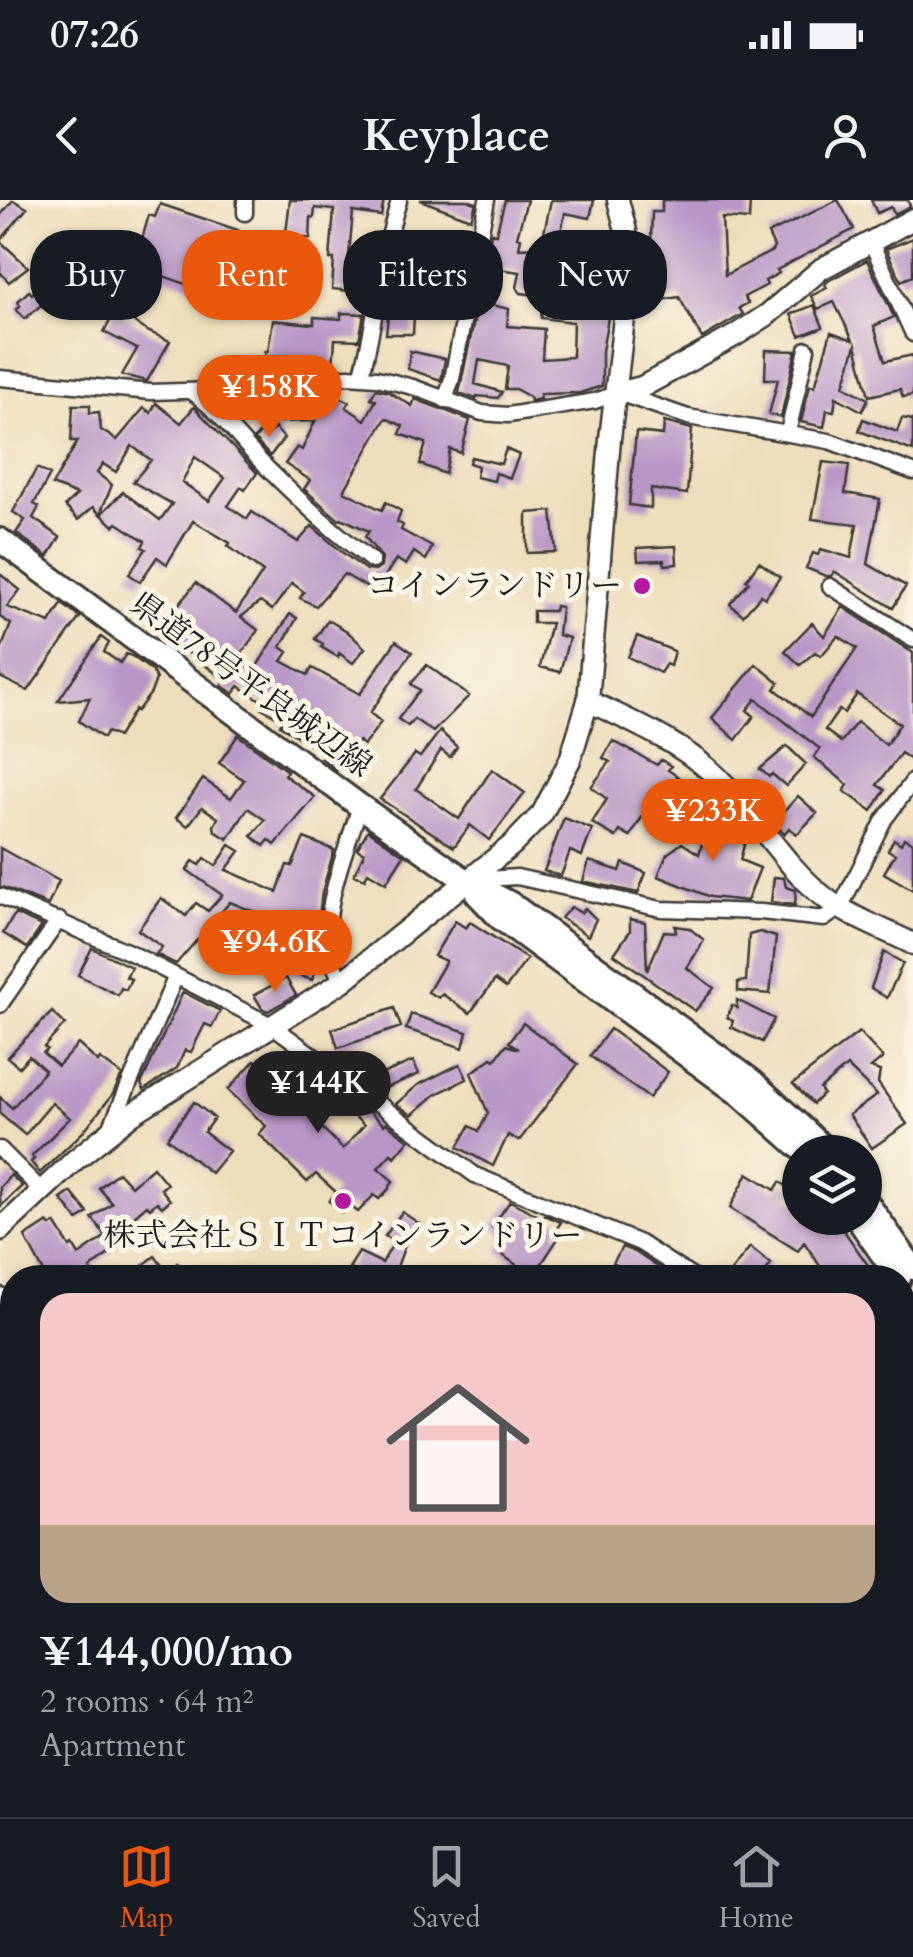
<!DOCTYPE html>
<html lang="en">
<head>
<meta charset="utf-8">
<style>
  body { margin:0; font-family:Cardo,"Noto Serif JP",serif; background:#242831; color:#f1f3f6; height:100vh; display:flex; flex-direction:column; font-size:38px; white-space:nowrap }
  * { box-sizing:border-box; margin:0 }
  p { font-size:32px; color:#9ea1a6 }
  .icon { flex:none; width:55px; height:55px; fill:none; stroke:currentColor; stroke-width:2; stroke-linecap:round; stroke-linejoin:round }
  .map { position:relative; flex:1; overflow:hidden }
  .panel { position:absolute; left:0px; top:1065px; width:915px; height:552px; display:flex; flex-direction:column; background:#171b24; border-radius:40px 40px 0 0; box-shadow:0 2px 8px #0004 }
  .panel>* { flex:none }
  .hud { position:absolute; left:30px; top:30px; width:855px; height:90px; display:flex; gap:20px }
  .buttons { position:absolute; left:782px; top:935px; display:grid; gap:20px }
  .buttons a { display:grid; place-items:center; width:100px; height:100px; border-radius:50%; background:#171b24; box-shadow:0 2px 8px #0004; font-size:50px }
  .price { position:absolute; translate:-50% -85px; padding:0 22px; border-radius:35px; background:#ea580c; color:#fff; font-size:32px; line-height:65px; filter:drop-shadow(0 2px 5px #0008) }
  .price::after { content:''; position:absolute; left:50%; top:60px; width:30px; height:22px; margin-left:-15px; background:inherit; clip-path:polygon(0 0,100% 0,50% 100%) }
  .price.on { background:#222; color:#fff }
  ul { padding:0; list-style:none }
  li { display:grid; align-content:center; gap:20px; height:530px; padding:0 40px }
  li+li { border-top:2px solid #363941 }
  li span { display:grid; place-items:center; height:310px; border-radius:30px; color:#555 }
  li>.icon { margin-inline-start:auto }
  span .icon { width:180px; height:180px; fill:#fffc; stroke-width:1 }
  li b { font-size:42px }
  .tag { padding:0 35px; border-radius:40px; background:#171b24; box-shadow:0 2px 8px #0004; font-size:35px; line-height:90px }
  .tag.on { background:#ea580c; color:#fff }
  .status { display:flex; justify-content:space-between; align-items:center; height:70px; padding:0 50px; background:#171b24; direction:ltr }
  .status svg { height:28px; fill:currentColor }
  header { display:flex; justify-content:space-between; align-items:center; height:130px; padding:0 40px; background:#171b24; font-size:45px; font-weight:600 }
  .dock { display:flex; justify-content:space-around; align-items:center; height:140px; border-top:2px solid #363941; background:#171b24; font-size:28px; color:#9ea1a6 }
  .dock a { display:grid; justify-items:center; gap:5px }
  .dock .on { color:#ea580c }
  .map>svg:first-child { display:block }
  .building { fill:#b897c6; fill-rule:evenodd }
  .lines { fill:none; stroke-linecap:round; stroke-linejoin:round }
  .street-casing { stroke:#3b3934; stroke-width:19 }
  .secondary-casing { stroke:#3b3934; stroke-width:25 }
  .primary-casing { stroke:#3b3934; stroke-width:28 }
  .street { stroke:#fff; stroke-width:14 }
  .secondary { stroke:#fff; stroke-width:20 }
  .primary { stroke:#fff; stroke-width:22 }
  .poi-dot { fill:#b5179e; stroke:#fcf5e5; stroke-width:4 }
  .labels { text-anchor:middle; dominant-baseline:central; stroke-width:10; stroke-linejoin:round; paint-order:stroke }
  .poi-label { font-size:32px; fill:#1c1c1c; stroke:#fcf5e5; text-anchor:end }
  .street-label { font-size:32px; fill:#1c1c1c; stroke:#fcf5e5 }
</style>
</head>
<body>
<div class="status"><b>07:26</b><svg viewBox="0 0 49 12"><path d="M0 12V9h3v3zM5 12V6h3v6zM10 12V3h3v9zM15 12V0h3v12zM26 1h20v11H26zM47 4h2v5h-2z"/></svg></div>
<header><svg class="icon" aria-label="back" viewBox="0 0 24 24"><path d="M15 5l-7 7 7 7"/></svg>Keyplace<svg class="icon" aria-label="person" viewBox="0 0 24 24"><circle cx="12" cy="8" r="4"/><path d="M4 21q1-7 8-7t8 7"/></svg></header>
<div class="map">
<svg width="913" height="1617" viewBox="0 0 913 1617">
  <rect width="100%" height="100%" fill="#fcf5e5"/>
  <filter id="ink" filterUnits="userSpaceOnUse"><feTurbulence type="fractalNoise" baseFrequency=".01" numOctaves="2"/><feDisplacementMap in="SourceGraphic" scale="20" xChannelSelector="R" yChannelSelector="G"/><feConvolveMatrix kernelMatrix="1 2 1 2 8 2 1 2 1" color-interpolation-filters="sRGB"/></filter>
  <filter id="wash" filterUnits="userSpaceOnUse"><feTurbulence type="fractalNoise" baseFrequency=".0048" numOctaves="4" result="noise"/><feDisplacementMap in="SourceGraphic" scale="40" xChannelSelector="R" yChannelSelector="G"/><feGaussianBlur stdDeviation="2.25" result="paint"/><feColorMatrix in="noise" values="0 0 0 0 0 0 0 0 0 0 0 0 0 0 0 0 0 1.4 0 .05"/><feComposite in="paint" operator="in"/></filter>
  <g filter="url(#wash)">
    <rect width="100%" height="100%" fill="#eddebb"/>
    <g id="blocks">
      <path class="building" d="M13,0L27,8L0,41V16Z
        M290,0H384L381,16L353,12L348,66L362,67L359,92L332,89L334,59H330L334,10L315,8L314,18L311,17L310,39L306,38L305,84L263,82L256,102L242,95L238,102L228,96L242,56L282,65Z
        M420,0H467L476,3L471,19Z
        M505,0H527L517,37L521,38L519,48L541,47L551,0H594L590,18L565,13L557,51L595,56L593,77L563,75L561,98L611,101L602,151V186L580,193L540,194V199L531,201L530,197L515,189H505L508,166L479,160L475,184L502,192L498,198L477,196L476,199L459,193L478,102L509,109L507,126L544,129L542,159L572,157L573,122L541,118L544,96L521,93L517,88L520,72L485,67L491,33L496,34Z
        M662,0H750L749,20L722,18L725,75L772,51L774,47L768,34L838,0L854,29L777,70L779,73L765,81L767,85L744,97L748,103L739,108L743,114L702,138L679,97L660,100L655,66H650L652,12H662Z
        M871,0H908L910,6L894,14L891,7L877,13Z
        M160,4L238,30L229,55L215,50L202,90L133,65L137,48L130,46L133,35L142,39L149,15L155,17Z
        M913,38V76L901,81L886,49Z
        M440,39L461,45L466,53L458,95L435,90L436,84L416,79L413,134H386L393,70L399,71L404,48L429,58L433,42L439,44Z
        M0,41L28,67L9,82L0,72Z
        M867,60L894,117L874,126L885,161L913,155V195L903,197L900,189L869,196L856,145L844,186L868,199L862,211L836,197L834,211L827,210L824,227L801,222L810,185L815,186L831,132L853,140L834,102L818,109L811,96L827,88L825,84L828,81Z
        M37,89L47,100L25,119L16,109L20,106L18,101L29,91L32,94Z
        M814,105L823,127L800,136L791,114Z
        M116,110L147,131L170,141L147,181L122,175L137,149L104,132Z
        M341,113L364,114L359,140L335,139L333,167L279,172V165H266L265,151H268L273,120L314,124V117L341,119Z
        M766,150L796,151L781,217L769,214L778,179H765Z
        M410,151L445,159L441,180L408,169Z
        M376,189L389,192L412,206L415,199L470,220L461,253L450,249L445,274L420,264L426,243L400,234L403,226L386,218L344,291L382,310L386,302L401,311L397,322L403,325L401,330L432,347L426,360L414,352L406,365L396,359L382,381L380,395L344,374L316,406L300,398L304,392L292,383L272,410L260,402L241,417L258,430L237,460L254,471L290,414L297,418L281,447L288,452L282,461L308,475L312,468L360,494L396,441L412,452L370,513L381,522L364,545L359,541L336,570L321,558L324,554L280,525L283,520L262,508L265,503L239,486L234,494L221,485L225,480L158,430L196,383L236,413L263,372L228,346L230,343L193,321L167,364L157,357L140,382L129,374L146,349L142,347L145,341L117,323L114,326L101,314L123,292L160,320L172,304L133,282L151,260L132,246L116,272L103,264L97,273L112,285L100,314L93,307L78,320L65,306L77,295L52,285L78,241H71L73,205H90V213L99,212L101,230L117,240L144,208L151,213L156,203L181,223L194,207L257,273L245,290L241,287L228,306L247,319L252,312L298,342L312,326L343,353L366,370L375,371L381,367L382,358L365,337L369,331L341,318L339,320L304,289L310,280L285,264L297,247L302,250L315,221L278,222L276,195L296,193L297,217L315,190H321L338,200L339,197L350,202L346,207L365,220L376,200L371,198ZM195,257L225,278L209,301L182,282Z
        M902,218L913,220V251L859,231L863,219L897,232Z
        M664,222L692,229L687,294L651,289V308L629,305L636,232L663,235Z
        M275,228L284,238L270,256L254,239L264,229L269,233Z
        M506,249L519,255L510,278L496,273L494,281L476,277L478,266L469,263L471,257L501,264Z
        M823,262L849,265L845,293L880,299L868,364L906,386L893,408L834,371L832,376H826L806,368L813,353L818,355L821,349L851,358L857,324L812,319Z
        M37,268L50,275L34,304L39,307L33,318L60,337L48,357L16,333L25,320L13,312Z
        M552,311L556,352L527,353V313Z
        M676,346L677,364L665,365L664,360L638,361L637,348Z
        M759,362L780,377L765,398L761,395L743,415L730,404L749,382L746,380Z
        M0,374L20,390L7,407L50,423L62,404L80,417L28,491L0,477V452L11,424L0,417Z
        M555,406L561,407L558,435L569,438L560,472L540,467L551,423H533V411H554Z
        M843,407L913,453V561L901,553L877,585L885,590L872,611L844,591L848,585L814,557L820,549L756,499L747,510L754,516L736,540L712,518L756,464L779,483L775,489L811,517L857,448L838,436L821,456L815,452L800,465L785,451L812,423L824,436ZM857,494L900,524L886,545L857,522L841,542L825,530L839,510L844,513Z
        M328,420L347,431L365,448L353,463L339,453L338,457L321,447L323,444L315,439Z
        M637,436L674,451L670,466L666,464L660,473L628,457Z
        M101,437L109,443L104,452L120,463L126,454L132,456L152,471L156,479L151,493L137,511L135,509L118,537L107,532L103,538L79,521L90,498L58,501Z
        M427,465L469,496L433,532L414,519L408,526L398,519L420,490L411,484Z
        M440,531L457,547L450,557L441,550L416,589L459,619L492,569L525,593L489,640L470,625L454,647L380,599L415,554L420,557Z
        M238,535L287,571L284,575L315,597L275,645L269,640L264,646L252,636L265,620L248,608L228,639L215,631L214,626L218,618L202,607L188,626L176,618L203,579L231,598L244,580L219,563Z
        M613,541L657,565L661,560L671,566L668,570L704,594L677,636L642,617L630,637L620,631L616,637L592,623L607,599L591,587L610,562L603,558Z
        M787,546L806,564L786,586L772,574L769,577L760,569Z
        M798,596L817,613L797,634L789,628L784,634L778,627L779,617Z
        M712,613L729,617L726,630L747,634L740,660L760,668L747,701L710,697L658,676L667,654L682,643L699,654Z
        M564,618L592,629L582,656L570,651L561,676L544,671Z
        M368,630L404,655L386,683L368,672L365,679L354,675L364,653L357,649Z
        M304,638L334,650L322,692L318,725L304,756L319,762L312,780L279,769L286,744L250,727L257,713L230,702L176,764L156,754L162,747L138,730L161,698L186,716L196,703L208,711L222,695L187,670L193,661L200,665L205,658L216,666L230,645L240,651L226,670L277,692L287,665L292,666Z
        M904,638L913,643V690L884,673L895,654L888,650L894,639L901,644Z
        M0,648L59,681L48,705L0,686Z
        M589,661L620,671L623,663L646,673L638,693L583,681Z
        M774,677L784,678L786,687L796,690L795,705L771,702Z
        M571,707L581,713L585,708L596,719L588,736L561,718Z
        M15,714L42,726L27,748L3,733Z
        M630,719L645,722L647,771L664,731L676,732L675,726L689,728L704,740L687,768L714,788L695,811L614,754L630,731Z
        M455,721L466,728L470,722L527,759L506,788L495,780L470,813L442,794L439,798L428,792L446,761L434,756Z
        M760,732L776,737L770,794L738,791V782L746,781L749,735Z
        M92,748L131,767L126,777L131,779L126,790L121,788L118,795L78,775Z
        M884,752L903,763L887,798L871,788Z
        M286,778L296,795L268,811L262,808L254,795Z
        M183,792L220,811L212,827L205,824L191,852L185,850L177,868L144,890L141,884Z
        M737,800L774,819L762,842L731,827L733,821L727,817L732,805L737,808Z
        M394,808L401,827L338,848L332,829Z
        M52,812L65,824L44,847L47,849L43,853L58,866L78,844L98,862L100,859L122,875L113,894L82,933L40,973L31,962L34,959L32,956L70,918L52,903L25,935L0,914V897L12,908L45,870L29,856L19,867L7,857Z
        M411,814L467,832L463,848L406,829Z
        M523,823L578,864L519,941L508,935L493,966L458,947L470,926L479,931L488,913L471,873L492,858L495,860L506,845L519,849L509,842Z
        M610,829L668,872L649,898L590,856Z
        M859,832L883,858L871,868L880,871L878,883L907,924L872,948L849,915L877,895L847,866L820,889L823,894L813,904L793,884Z
        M287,850L308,865L285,885L294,893L291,897L343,949L364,925L352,914L361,904L384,925L386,923L409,940L395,957L391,954L378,968L393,981L388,990L379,999L374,995L358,1012L349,1005L342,1013L329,1001L336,992L316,974L307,982L259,934L266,926L228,890L255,860L265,869Z
        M413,861L419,874L386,888L380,875Z
        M460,864L467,879L436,894L412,915L396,904L418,885Z
        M194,902L214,918L204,932L229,951L211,973L167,938Z
        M153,967L167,984L161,989L170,1000L162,1007L157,1002L150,1008L147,1005L125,1024L133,1034L90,1069L95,1078H47L25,1037L48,1022L51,1026L55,1023L70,1047L73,1045L79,1055L106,1036L92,1018L112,1003L99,988L118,972L131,986Z
        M748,973L775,990L780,982L793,990L788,997L800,1004V1018H821L836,1027L840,1025L870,1068L856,1078H828L804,1042L798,1051L730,1008Z
        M11,975L22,986L0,1007V987Z
        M71,992L88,1013L78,1020L61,999Z
        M510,1001L543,1018L545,1015L561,1022L555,1031L561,1034L533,1077L497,1051L506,1036L492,1027Z
        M402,1012L420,1024L405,1045L393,1078H352L355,1072L349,1068L359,1052L382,1063L394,1042L385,1036Z
        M622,1047L635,1052L674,1078H639L613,1063Z
        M750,1047L771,1064L760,1078H726Z
        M155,1056L169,1075L177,1063L185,1068L179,1078H127Z
        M6,1145L12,1152V1215L0,1227V1151Z
        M12,1412V1441L0,1451V1422Z
        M902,1512L913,1520V1553L902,1545Z
        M161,1605H221L244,1617H196L189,1614L187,1617H151Z
        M265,1605H308L281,1617H271Z"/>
    </g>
  </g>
  <g filter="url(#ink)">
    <use href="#blocks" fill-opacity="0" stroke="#3b3934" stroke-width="2.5"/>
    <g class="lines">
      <g class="street-casing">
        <path id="street" d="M245,13V0
          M870,40L913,134
          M361,177C377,119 380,59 399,1
          M0,178L151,192L214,190L348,176L377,178L413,187L482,213L508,215L595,201L618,193L688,217L829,241L913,272
          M191,191C221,213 241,242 267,268C300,301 335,333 372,361
          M445,200L452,179L487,0
          M788,232L807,149
          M830,386L913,440
          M470,680L517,677L661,709L761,712L824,719L840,708L884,620L913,581
          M0,696L131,753L273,826L475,975L640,1043L694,1078
          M343,781C307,736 346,654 360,606
          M0,805L59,720
          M109,931L176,776
          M0,949L42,991
          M902,1142L913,1115
          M902,1223L913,1231
          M0,1254L12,1266
          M0,1481L12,1472
          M0,1542L12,1554
          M0,1587L12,1577
          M824,1605L826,1617"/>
      </g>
      <g class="secondary-casing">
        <path id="secondary" d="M618,193L642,187L736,135L767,115L821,69L913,19
          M588,501C636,523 690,547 726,586C760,622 785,666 824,697C849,717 884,729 913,744
          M0,1030L75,960L132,914L343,781L512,645L542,614L570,560L588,501L610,239L625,110L626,31L618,0
          M0,1098L12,1116
          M332,1605L337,1617"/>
      </g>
      <g class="primary-casing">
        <path id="primary" d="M0,340L360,606L465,680L511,704L752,881L828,952
          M477,694L500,718L742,896L805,952
          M865,1000L913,1068
          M857,1018L899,1078"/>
      </g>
      <use href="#street" class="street"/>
      <use href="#secondary" class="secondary"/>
      <use href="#primary" class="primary"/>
    </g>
  </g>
  <g class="poi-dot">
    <circle cx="642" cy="386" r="10"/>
    <circle cx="343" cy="1001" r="10"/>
  </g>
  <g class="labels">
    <g class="poi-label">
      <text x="622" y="386">コインランドリー</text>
      <text x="343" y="1036" text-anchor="middle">株式会社ＳＩＴコインランドリー</text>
    </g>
    <g class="street-label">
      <text transform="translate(251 485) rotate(36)">県道78号平良城辺線</text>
    </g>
  </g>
</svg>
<div class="buttons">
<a><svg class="icon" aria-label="layers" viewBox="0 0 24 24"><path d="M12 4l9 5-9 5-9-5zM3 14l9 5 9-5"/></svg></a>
</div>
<b class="price" style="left:269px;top:240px">¥158K</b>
<b class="price" style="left:713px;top:664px">¥233K</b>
<b class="price" style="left:275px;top:795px">¥94.6K</b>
<b class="price on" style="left:318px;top:936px">¥144K</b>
<div class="hud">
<a class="tag">Buy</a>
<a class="tag on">Rent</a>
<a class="tag">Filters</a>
<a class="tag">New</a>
</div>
<section class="panel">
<ul>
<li><span style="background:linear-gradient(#f6c9c9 75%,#b9a48a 0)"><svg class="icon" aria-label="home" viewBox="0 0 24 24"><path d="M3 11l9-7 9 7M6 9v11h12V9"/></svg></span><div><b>¥144,000/mo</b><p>2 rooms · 64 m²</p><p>Apartment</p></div></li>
</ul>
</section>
</div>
<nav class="dock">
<a class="on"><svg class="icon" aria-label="map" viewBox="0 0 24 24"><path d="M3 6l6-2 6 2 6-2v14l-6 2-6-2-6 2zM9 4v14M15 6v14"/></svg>Map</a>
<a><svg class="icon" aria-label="saved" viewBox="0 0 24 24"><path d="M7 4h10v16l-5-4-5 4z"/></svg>Saved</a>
<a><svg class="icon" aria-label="home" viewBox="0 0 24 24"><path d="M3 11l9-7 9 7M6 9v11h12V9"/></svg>Home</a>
</nav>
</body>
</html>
